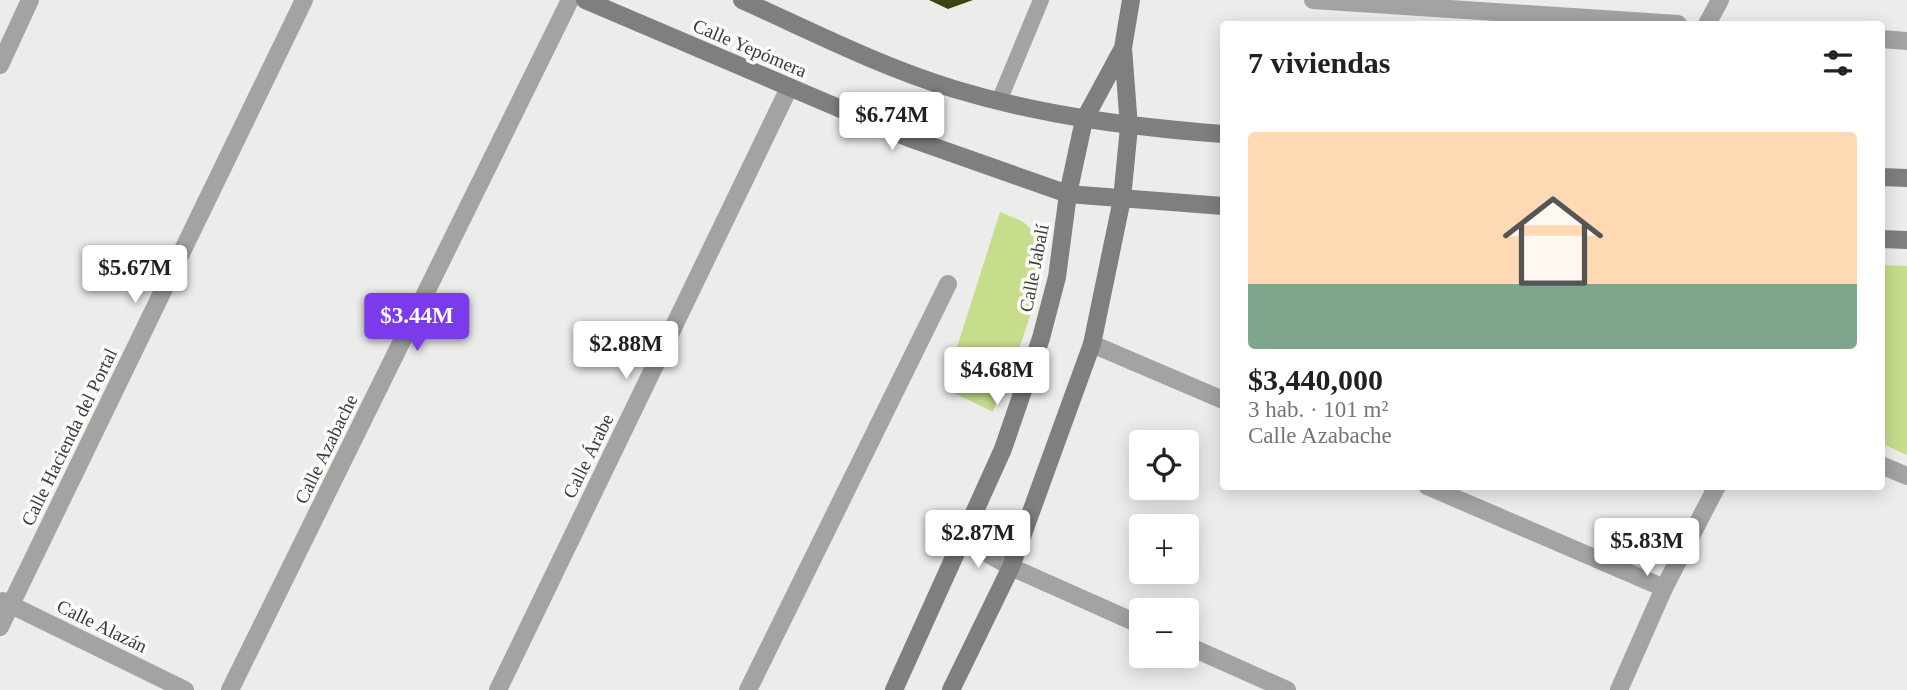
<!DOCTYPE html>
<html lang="es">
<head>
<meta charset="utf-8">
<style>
  body { margin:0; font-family:"Times New Roman",serif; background:#f6f6f6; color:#202124; height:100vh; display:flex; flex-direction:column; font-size:26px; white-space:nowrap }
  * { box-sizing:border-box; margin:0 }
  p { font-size:23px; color:#757577 }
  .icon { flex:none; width:38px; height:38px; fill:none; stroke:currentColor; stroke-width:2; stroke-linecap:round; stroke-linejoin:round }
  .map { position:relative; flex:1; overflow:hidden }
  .drawer { position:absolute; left:1220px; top:21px; width:665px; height:469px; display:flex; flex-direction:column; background:#fff; border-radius:7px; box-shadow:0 4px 18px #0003 }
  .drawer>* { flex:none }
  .buttons { position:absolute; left:1129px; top:430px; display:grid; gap:14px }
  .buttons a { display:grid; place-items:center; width:70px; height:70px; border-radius:7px; background:#fff; box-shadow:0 4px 18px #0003; font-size:35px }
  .price { position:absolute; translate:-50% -60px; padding:0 16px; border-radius:7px; background:#fff; color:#222; font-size:23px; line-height:46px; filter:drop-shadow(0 2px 4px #0008) }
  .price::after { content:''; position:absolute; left:50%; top:42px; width:21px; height:16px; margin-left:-10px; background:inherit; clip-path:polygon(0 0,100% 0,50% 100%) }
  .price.on { background:#7c3aed; color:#fff }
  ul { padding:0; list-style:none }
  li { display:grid; align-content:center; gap:14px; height:371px; padding:0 28px }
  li+li { border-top:2px solid #e0e0e0 }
  li span { display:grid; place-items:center; height:217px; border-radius:7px; color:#555 }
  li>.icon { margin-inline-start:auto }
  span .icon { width:126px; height:126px; fill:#fffc; stroke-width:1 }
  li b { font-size:30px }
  h2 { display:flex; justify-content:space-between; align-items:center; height:84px; padding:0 28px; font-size:30px }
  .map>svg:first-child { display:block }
  .green { fill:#c6dd8c }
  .building { fill:#384411 }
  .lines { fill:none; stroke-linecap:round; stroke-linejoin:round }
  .lane { stroke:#a3a3a2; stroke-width:16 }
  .street { stroke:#a3a3a2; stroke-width:18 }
  .secondary { stroke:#7f807e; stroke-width:18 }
  .labels { text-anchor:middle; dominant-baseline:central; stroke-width:7; stroke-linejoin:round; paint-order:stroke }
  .street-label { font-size:19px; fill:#3b3c3a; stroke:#fafbf7 }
</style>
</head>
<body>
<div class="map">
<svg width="1907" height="690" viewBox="0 0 1907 690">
  <rect width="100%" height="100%" fill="#ecedea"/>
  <path class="green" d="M1000,212C1009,216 1023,220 1029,227C1063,262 1008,373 993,412L944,388Z
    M1881,265L1907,266V455L1881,443Z"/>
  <path class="building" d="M929,0H973L948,9Z"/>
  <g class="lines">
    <path class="lane" d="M999,101L1041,0"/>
    <path class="street" d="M1313,0L1678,24
      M1707,24L1720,0
      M1881,39L1907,41
      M0,65L30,0
      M1092,344L1223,400
      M1881,465L1907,476
      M1427,486L1664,588
      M963,540L1011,567L1141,625
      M3,601L185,690
      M0,627L304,0
      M1186,645L1287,690
      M230,690L570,0
      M498,690L789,88
      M748,690L948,284
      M1619,690L1664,588L1717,486"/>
    <path class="secondary" d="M585,0L909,138L1068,194L1223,206
      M742,0C811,31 881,67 954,89C1043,116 1132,127 1223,134
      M1881,177L1907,178
      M1881,239L1907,240
      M894,690L1003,449L1041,338L1057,277L1068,194L1084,120L1123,48
      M951,690L1011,567L1092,344L1122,199L1129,127L1123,48L1131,0"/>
  </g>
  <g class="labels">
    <g class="street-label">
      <text transform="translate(750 48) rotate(23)">Calle Yepómera</text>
      <text transform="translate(1034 268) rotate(-79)">Calle Jabalí</text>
      <text transform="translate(69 437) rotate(-64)">Calle Hacienda del Portal</text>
      <text transform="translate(326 449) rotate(-64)">Calle Azabache</text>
      <text transform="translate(588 456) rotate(-64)">Calle Árabe</text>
      <text transform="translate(102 626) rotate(26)">Calle Alazán</text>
    </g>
  </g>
</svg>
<div class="buttons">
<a><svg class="icon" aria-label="locate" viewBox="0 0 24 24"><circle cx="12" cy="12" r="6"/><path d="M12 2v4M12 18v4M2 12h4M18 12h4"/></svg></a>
<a>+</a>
<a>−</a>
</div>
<b class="price" style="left:892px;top:152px">$6.74M</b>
<b class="price" style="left:135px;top:305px">$5.67M</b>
<b class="price on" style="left:417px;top:353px">$3.44M</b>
<b class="price" style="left:626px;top:381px">$2.88M</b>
<b class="price" style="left:997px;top:407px">$4.68M</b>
<b class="price" style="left:978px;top:570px">$2.87M</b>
<b class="price" style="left:1647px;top:578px">$5.83M</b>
<section class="drawer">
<h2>7 viviendas<svg class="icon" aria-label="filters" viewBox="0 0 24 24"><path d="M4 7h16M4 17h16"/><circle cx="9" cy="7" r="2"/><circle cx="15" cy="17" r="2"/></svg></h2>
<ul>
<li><span style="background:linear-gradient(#ffd9b3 70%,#7fa58c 0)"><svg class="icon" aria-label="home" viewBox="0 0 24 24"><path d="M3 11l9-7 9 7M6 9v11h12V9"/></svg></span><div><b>$3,440,000</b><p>3 hab. · 101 m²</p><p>Calle Azabache</p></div></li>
</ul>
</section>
</div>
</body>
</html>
